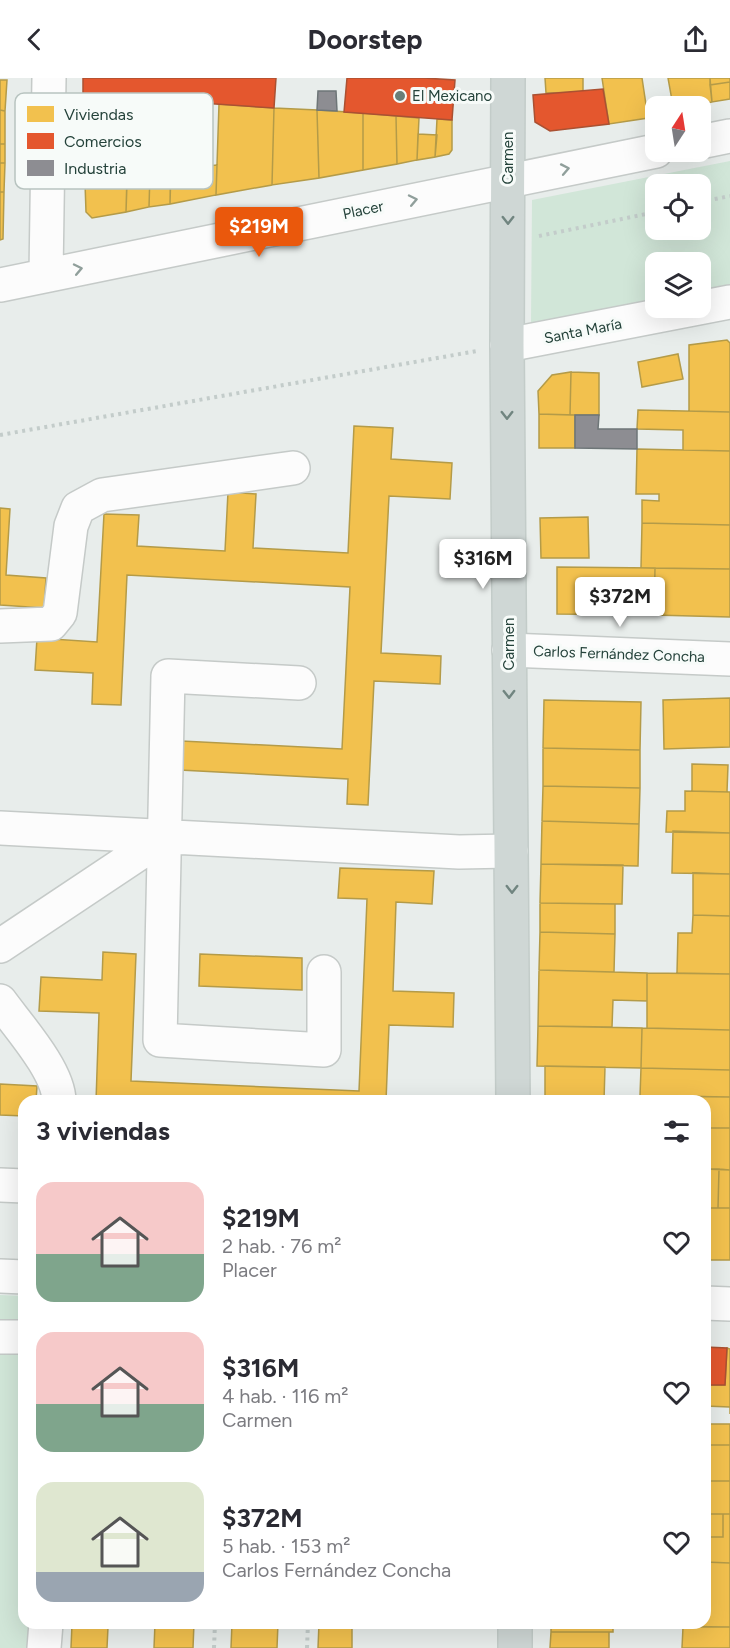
<!DOCTYPE html>
<html lang="es">
<head>
<meta charset="utf-8">
<style>
  body { margin:0; font-family:Figtree,sans-serif; background:#f2f2f3; color:#2b2b33; height:100vh; display:flex; flex-direction:column; font-size:22px; white-space:nowrap }
  * { box-sizing:border-box; margin:0 }
  p { font-size:20px; color:#7c7c81 }
  .icon { flex:none; width:33px; height:33px; fill:none; stroke:currentColor; stroke-width:2; stroke-linecap:round; stroke-linejoin:round }
  .map { position:relative; flex:1; overflow:hidden }
  .drawer { position:absolute; left:18px; top:1017px; width:693px; height:534px; display:flex; flex-direction:column; background:#fff; border-radius:18px; box-shadow:0 6px 24px #0002 }
  .drawer>* { flex:none }
  .needle { width:39px; rotate:12deg }
  .controls { position:absolute; left:645px; top:18px; display:grid; gap:12px }
  .controls a { display:grid; place-items:center; width:66px; height:66px; border-radius:12px; background:#fff; box-shadow:0 6px 24px #0002; font-size:30px }
  .price { position:absolute; translate:-50% -51px; padding:0 14px; border-radius:6px; background:#fff; color:#222; font-size:20px; line-height:39px; filter:drop-shadow(0 2px 3px #0008) }
  .price::after { content:''; position:absolute; left:50%; top:36px; width:18px; height:14px; margin-left:-9px; background:inherit; clip-path:polygon(0 0,100% 0,50% 100%) }
  .price.active { background:#ea580c; color:#fff }
  ul { padding:0; list-style:none }
  li { display:flex; align-items:center; gap:18px; height:150px; padding:0 18px }
  li span { display:grid; place-items:center; flex:none; width:168px; height:120px; border-radius:18px; color:#555 }
  li>.icon { margin-inline-start:auto }
  span .icon { width:72px; height:72px; fill:#fffc; stroke-width:1 }
  li b { font-size:26px }
  h2 { display:flex; justify-content:space-between; align-items:center; height:72px; padding:0 18px; font-size:26px }
  header { display:flex; justify-content:space-between; align-items:center; height:78px; padding:0 18px; background:#fff; font-size:27px; font-weight:700 }
  .map>svg:first-child { display:block }
  .green { fill:#d1e6d8; fill-rule:evenodd }
  .homes { fill:#f2c14e; stroke:#b49b48; stroke-width:1.5 }
  .shops { fill:#e4572e; stroke:#aa5132; stroke-width:1.5 }
  .industry { fill:#8d8d92; stroke:#6e7678; stroke-width:1.5 }
  .lines { fill:none; stroke-linecap:round; stroke-linejoin:round }
  .minor-casing { stroke:#c5cac8; stroke-width:36 }
  .major-casing { stroke:#c3ccc9; stroke-width:36 }
  .path { stroke:#c3ccca; stroke-width:4; stroke-dasharray:3 4.5; stroke-linecap:butt }
  .minor { stroke:#fcfcfc; stroke-width:33 }
  .major { stroke:#cfd7d5; stroke-width:33 }
  .oneway { stroke:#909f9b }
  .oneway2 { stroke:#718580 }
  .poi-dot { fill:#697e78; stroke:#f7fbf9; stroke-width:2 }
  .labels { text-anchor:middle; dominant-baseline:central; stroke-width:6; stroke-linejoin:round; paint-order:stroke }
  .poi-label { font-size:15px; fill:#24423a; stroke:#f7fbf9; text-anchor:start }
  .street-label { font-size:15px; fill:#24423a; stroke:#f7fbf9 }
  .key { fill:#f7fbf9; stroke:#b8c4c0; stroke-width:1.5 }
  .key-label { font-size:16px; fill:#24423a }
</style>
</head>
<body>
<header><svg class="icon" aria-label="back" viewBox="0 0 24 24"><path d="M15 5l-7 7 7 7"/></svg>Doorstep<svg class="icon" aria-label="share" viewBox="0 0 24 24"><path d="M12 15V3M7 8l5-5 5 5M5 13v7h14v-7"/></svg></header>
<div class="map">
<svg width="730" height="1570" viewBox="0 0 730 1570">
  <rect width="100%" height="100%" fill="#e8edeb"/>
  <path class="green" d="M730,83V206L701,212L700,184H656L655,221L531,245L532,122ZM656,106H700V152H656Z
    M0,1217L24,1218V1545H36L35,1570H0Z"/>
  <path class="homes" d="M545,0H583V14L546,15Z
    M602,0H642L648,40L609,46Z
    M668,0H710L712,24L673,28Z
    M710,0H730V4L710,7Z
    M0,2H7L5,33L0,32Z
    M730,4V21L712,24L710,7Z
    M219,26L274,30L272,107L216,117Z
    M274,30L317,32L319,100L272,107Z
    M0,32L5,33V66H0Z
    M317,32L363,35V92L319,100Z
    M363,35L396,38L397,86L363,92Z
    M396,38L419,40L417,82L397,86Z
    M437,41L452,42V72L449,76L435,79Z
    M418,56L437,57L435,79L417,82Z
    M128,61L151,62L149,129L126,134Z
    M151,62H171L170,126L149,129Z
    M0,66H5V85H0Z
    M0,85H5L4,114H0Z
    M217,87L216,117L170,126L171,91Z
    M85,105H127L126,134L92,140L86,134Z
    M0,114H4L3,161L0,162Z
    M727,262L730,265V334L689,333V267Z
    M678,276L683,301L642,309L638,284Z
    M571,294L570,337L539,336L538,313L552,297Z
    M571,294L599,295V337H570Z
    M638,332L730,334V373L683,372V352L637,351Z
    M539,336L575,337V370H539Z
    M354,348L393,350L391,381L452,385L450,421L389,418L381,575L441,578L440,606L374,603L368,727L347,726L348,701L180,692L182,663L342,671L350,509L127,497L121,627L92,626L93,595L35,592L37,560L97,564L104,436L139,437L137,468L225,473L228,414L256,416L253,470L348,475Z
    M637,371L730,373V447L642,445V422L659,423V416H636Z
    M0,430L10,431L6,497L46,500L44,530L0,527Z
    M588,439L589,480H541L540,440Z
    M642,445L730,447V491L641,490Z
    M557,489L655,490L654,537L557,536Z
    M655,490L730,491V539L654,537Z
    M730,620V669L664,671L663,622Z
    M544,622L641,624L640,672L543,670Z
    M543,670L640,672V710L543,708Z
    M692,686L728,687L727,714L692,713Z
    M543,708L640,710L639,746L542,743Z
    M685,713L730,714V755L666,754L667,733H685Z
    M542,743L639,746L638,788L541,786Z
    M673,753L730,755V796L672,795Z
    M541,786L623,787L622,826L540,825Z
    M340,790L434,793L432,826L396,824L393,913L454,915L453,949L389,947L386,1023H96L99,935L39,933L41,899L102,902L103,874L136,876L131,1003L359,1013L367,821L338,820Z
    M693,795L730,796V838L693,837Z
    M540,825L615,826V856L540,854Z
    M693,837L730,838V896L677,895L678,855H692Z
    M540,854L615,856L614,894L539,892Z
    M200,876L302,880V912L199,908Z
    M539,892L647,895V923L613,922L612,949L538,948Z
    M647,895L730,896V952L647,950Z
    M538,948L642,950L641,990L537,988Z
    M642,950L730,952V992L641,990Z
    M545,988L605,989L604,1023H545Z
    M641,990L730,992V1019L640,1018Z
    M0,1006L37,1008L36,1023H24V1038L0,1037Z
    M668,1018L730,1019V1050H705V1023H668Z
    M705,1050H730V1092L705,1091Z
    M705,1091H719L718,1130H705Z
    M719,1091L730,1092V1130H718Z
    M705,1130H730V1182H705Z
    M727,1270L730,1271V1336V1329L705,1328V1307H725Z
    M705,1346H730V1367H706Z
    M705,1367H730V1403H705Z
    M705,1403H730V1436H705Z
    M705,1436H723V1459H705Z
    M723,1436H730V1485L705,1484V1459H723Z
    M705,1484L730,1485V1549L648,1548V1545H705Z
    M155,1545H194L193,1570H154Z
    M232,1545H278L277,1570H231Z
    M319,1545H352V1570H318Z
    M411,1545H442V1547H411Z
    M551,1545H613V1554H551Z
    M72,1546L108,1549L107,1570H71Z
    M683,1549H730V1570H682Z
    M551,1554H609V1570H550Z"/>
  <path class="shops" d="M83,0H276L274,30L83,17Z
    M347,0H424L455,2L452,42L344,34Z
    M603,11L609,46L550,53L535,44L533,17Z
    M705,1269L727,1270L725,1307H705Z"/>
  <path class="industry" d="M318,13H336L337,33L317,32Z
    M575,337H599L598,351H637V371L575,370Z"/>
  <g class="lines">
    <g class="minor-casing">
      <path id="minor" d="M700,64L730,58
        M46,197L49,0
        M0,207L656,73
        M507,267L730,224
        M0,548L51,546L60,535L71,448L78,430L102,417L293,390
        M509,572L730,581
        M299,605L168,598L160,962L324,972V894
        M0,750L459,774L511,773
        M0,868L165,758
        M0,923C18,948 59,993 59,1023
        M0,1107L24,1108
        M0,1198L24,1199
        M705,1225L730,1226
        M0,1259H24
        M44,1570L46,1545"/>
    </g>
    <g class="major-casing">
      <path id="major" d="M508,0L507,267L513,1023
        M515,1545V1570"/>
    </g>
    <path class="path" d="M700,124L730,118
      M539,158L656,134
      M0,357L477,273
      M214,1570L215,1545
      M307,1570L308,1545"/>
    <use href="#minor" class="minor"/>
    <use href="#major" class="major"/>
  </g>
  <defs><path id="oneway-chevron" d="M-2-3.5L2.5 0L-2 3.5" fill="none" stroke-width="1.6" stroke-linecap="round" stroke-linejoin="round" transform="scale(1.5)"/></defs>
  <g class="oneway">
    <use href="#oneway-chevron" transform="translate(565 91) rotate(-11)"/>
    <use href="#oneway-chevron" transform="translate(413 122) rotate(-12)"/>
    <use href="#oneway-chevron" transform="translate(78 191) rotate(-12)"/>
  </g>
  <g class="oneway2">
    <use href="#oneway-chevron" transform="translate(508 142) rotate(90)"/>
    <use href="#oneway-chevron" transform="translate(507 337) rotate(90)"/>
    <use href="#oneway-chevron" transform="translate(509 616) rotate(89)"/>
    <use href="#oneway-chevron" transform="translate(512 811) rotate(90)"/>
  </g>
  <circle class="poi-dot" cx="400" cy="18" r="6"/>
  <g class="labels">
    <g class="poi-label">
      <text x="412" y="18">El Mexicano</text>
    </g>
    <g class="street-label">
      <text transform="translate(508 80) rotate(-90)">Carmen</text>
      <text transform="translate(363 132) rotate(-12)">Placer</text>
      <text transform="translate(583 253) rotate(-11)">Santa María</text>
      <text transform="translate(509 566) rotate(-90)">Carmen</text>
      <text transform="translate(619 576) rotate(2)">Carlos Fernández Concha</text>
    </g>
  </g>
  <rect x="15" y="15" width="198" height="96" rx="9" class="key"/>
  <rect x="27" y="28" width="27" height="16" fill="#f2c14e"/>
  <rect x="27" y="55" width="27" height="16" fill="#e4572e"/>
  <rect x="27" y="82" width="27" height="16" fill="#8d8d92"/>
  <g class="key-label">
    <text x="64" y="42">Viviendas</text>
    <text x="64" y="69">Comercios</text>
    <text x="64" y="96">Industria</text>
  </g>
</svg>
<div class="controls">
<a><svg class="needle" viewBox="-14 -14 28 28"><path d="M0-13l5 13h-10z" fill="#e53935"/><path d="M0 13l5-13h-10z" fill="#7c7c81"/></svg></a>
<a><svg class="icon" aria-label="locate" viewBox="0 0 24 24"><circle cx="12" cy="12" r="6"/><path d="M12 2v4M12 18v4M2 12h4M18 12h4"/></svg></a>
<a><svg class="icon" aria-label="layers" viewBox="0 0 24 24"><path d="M12 4l9 5-9 5-9-5zM3 14l9 5 9-5"/></svg></a>
</div>
<b class="price active" style="left:259px;top:180px">$219M</b>
<b class="price" style="left:483px;top:512px">$316M</b>
<b class="price" style="left:620px;top:550px">$372M</b>
<section class="drawer">
<h2>3 viviendas<svg class="icon" aria-label="filters" viewBox="0 0 24 24"><path d="M4 7h16M4 17h16"/><circle cx="9" cy="7" r="2"/><circle cx="15" cy="17" r="2"/></svg></h2>
<ul>
<li><span style="background:linear-gradient(#f6c9c9 60%,#7fa58c 0)"><svg class="icon" aria-label="home" viewBox="0 0 24 24"><path d="M3 11l9-7 9 7M6 9v11h12V9"/></svg></span><div><b>$219M</b><p>2 hab. · 76 m²</p><p>Placer</p></div><svg class="icon" aria-label="heart" viewBox="0 0 24 24"><path d="M12 20l-8-8c-3-5 5-10 8-4 3-6 11-1 8 4z"/></svg></li>
<li><span style="background:linear-gradient(#f6c9c9 60%,#7fa58c 0)"><svg class="icon" aria-label="home" viewBox="0 0 24 24"><path d="M3 11l9-7 9 7M6 9v11h12V9"/></svg></span><div><b>$316M</b><p>4 hab. · 116 m²</p><p>Carmen</p></div><svg class="icon" aria-label="heart" viewBox="0 0 24 24"><path d="M12 20l-8-8c-3-5 5-10 8-4 3-6 11-1 8 4z"/></svg></li>
<li><span style="background:linear-gradient(#dfe7d0 75%,#9aa5b1 0)"><svg class="icon" aria-label="home" viewBox="0 0 24 24"><path d="M3 11l9-7 9 7M6 9v11h12V9"/></svg></span><div><b>$372M</b><p>5 hab. · 153 m²</p><p>Carlos Fernández Concha</p></div><svg class="icon" aria-label="heart" viewBox="0 0 24 24"><path d="M12 20l-8-8c-3-5 5-10 8-4 3-6 11-1 8 4z"/></svg></li>
</ul>
</section>
</div>
</body>
</html>
